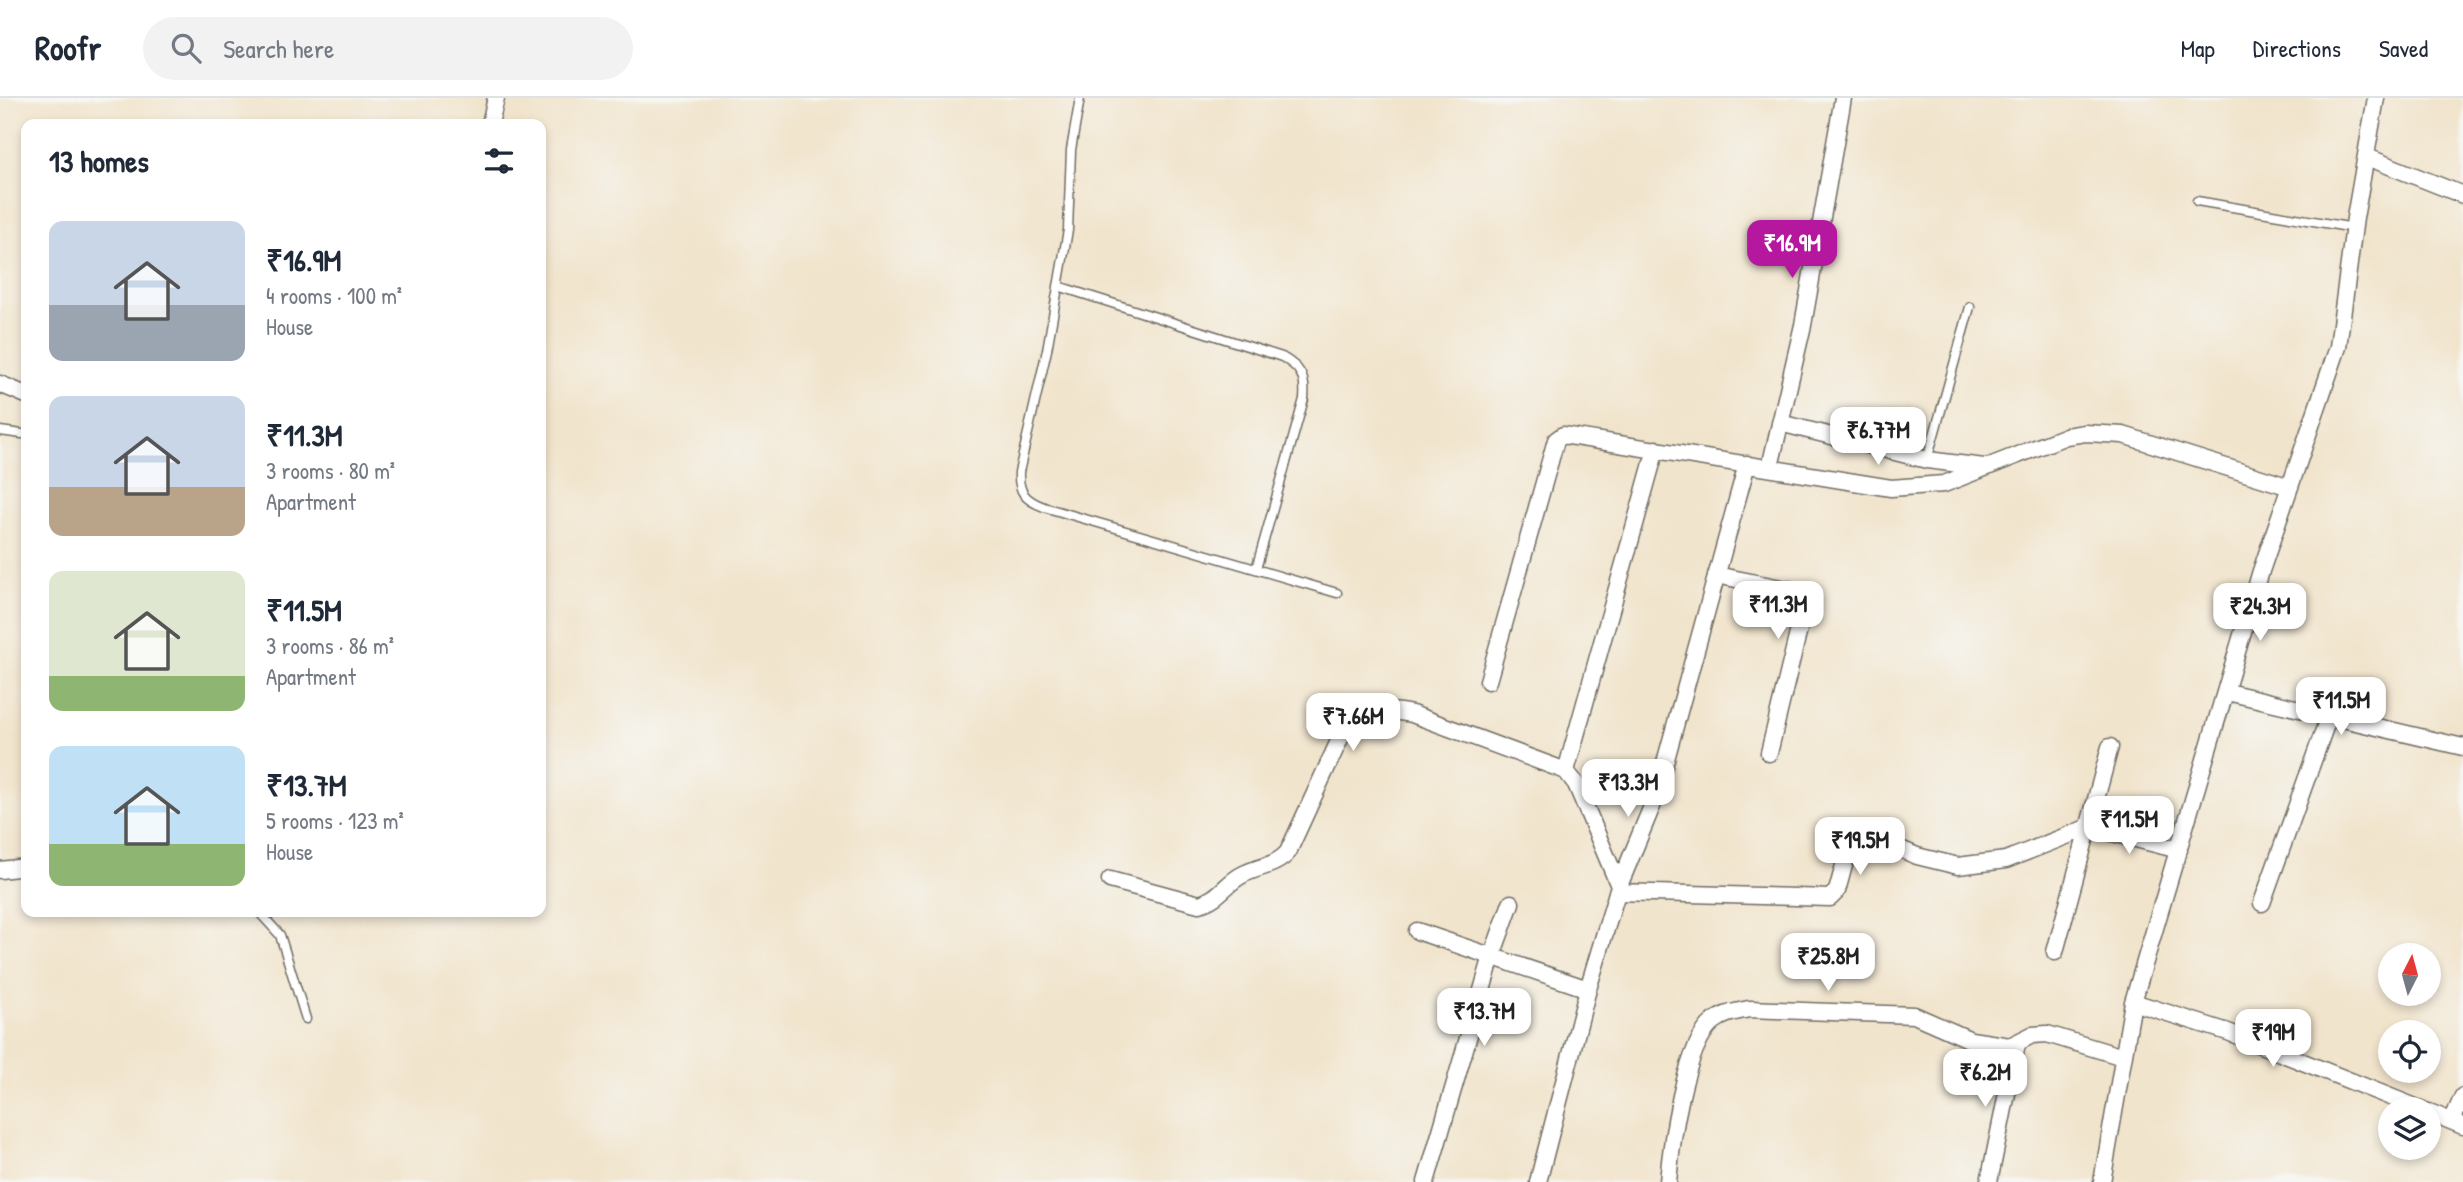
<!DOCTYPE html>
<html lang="en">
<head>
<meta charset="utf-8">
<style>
  body { margin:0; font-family:"Patrick Hand",sans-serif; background:#f2f2f3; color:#1f2937; height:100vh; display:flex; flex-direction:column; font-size:26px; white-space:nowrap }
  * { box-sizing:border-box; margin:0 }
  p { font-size:23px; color:#747a83 }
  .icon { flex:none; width:38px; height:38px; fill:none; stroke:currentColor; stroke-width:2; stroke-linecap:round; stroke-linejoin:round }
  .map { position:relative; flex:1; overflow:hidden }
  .sheet { position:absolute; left:21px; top:21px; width:525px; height:798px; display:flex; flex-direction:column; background:#fff; border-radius:14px; box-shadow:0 4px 10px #0003 }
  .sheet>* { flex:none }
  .needle { width:46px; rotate:6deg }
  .tools { position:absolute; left:2378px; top:845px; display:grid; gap:14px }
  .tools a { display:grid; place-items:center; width:63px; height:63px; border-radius:50%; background:#fff; box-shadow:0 4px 10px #0003; font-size:35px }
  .price { position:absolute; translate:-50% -60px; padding:0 16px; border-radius:14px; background:#fff; color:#222; font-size:23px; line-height:46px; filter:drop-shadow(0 2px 4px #0008) }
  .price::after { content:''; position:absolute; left:50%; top:42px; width:21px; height:16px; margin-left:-10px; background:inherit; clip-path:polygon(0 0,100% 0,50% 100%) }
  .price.on { background:#b5179e; color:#fff }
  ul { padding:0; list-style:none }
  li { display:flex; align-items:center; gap:21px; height:175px; padding:0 28px }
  li span { display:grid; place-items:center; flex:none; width:196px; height:140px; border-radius:14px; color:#555 }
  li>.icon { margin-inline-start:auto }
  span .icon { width:84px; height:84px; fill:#fffc; stroke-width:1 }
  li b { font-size:30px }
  h2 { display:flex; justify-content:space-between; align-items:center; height:84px; padding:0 28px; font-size:30px }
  header { display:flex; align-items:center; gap:42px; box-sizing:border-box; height:98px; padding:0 35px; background:#fff; border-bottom:2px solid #e0e1e3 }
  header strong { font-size:33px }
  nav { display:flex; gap:38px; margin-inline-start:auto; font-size:24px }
  .search { width:490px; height:63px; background:#f2f2f3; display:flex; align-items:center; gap:18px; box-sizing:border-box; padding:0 24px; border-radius:38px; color:#747a83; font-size:26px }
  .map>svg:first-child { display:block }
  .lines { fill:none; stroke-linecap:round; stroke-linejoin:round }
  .lane-casing { stroke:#706c63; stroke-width:11 }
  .street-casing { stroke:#706c63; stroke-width:19 }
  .lane { stroke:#fff; stroke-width:8 }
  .street { stroke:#fff; stroke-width:16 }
</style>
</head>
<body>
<header>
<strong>Roofr</strong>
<div class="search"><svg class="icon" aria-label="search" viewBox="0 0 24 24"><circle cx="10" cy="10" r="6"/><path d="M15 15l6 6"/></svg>Search here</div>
<nav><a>Map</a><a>Directions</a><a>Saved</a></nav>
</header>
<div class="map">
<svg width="2463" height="1084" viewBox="0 0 2463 1084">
  <rect width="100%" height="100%" fill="#f6f6f2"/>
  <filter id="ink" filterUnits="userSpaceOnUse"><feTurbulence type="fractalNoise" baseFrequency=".0143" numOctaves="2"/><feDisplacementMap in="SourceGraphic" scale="14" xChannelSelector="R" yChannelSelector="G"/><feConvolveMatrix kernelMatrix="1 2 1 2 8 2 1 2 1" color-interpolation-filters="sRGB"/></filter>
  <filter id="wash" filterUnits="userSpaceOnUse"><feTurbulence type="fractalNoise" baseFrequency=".00686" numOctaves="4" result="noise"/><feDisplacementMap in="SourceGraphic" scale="28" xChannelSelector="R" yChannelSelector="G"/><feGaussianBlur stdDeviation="1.57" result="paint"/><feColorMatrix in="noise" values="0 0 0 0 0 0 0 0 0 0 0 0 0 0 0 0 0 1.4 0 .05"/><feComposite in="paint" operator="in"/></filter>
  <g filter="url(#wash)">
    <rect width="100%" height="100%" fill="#f1e4cc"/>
  </g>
  <g filter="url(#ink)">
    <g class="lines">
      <g class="lane-casing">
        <path id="lane" d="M1080,0L1071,52L1068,132L1047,252L1019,374C1018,394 1025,402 1044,409L1337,495
          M2197,103L2354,130
          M1058,188L1282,259C1301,270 1306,279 1304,301L1256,471
          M0,333L22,336
          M1927,362L1970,209
          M259,814L280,837L306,921"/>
      </g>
      <g class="street-casing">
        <path id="street" d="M490,26L496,0
          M2367,59L2463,97
          M0,286L26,297
          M1780,325L1927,362L1984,369
          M1770,369L1803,227L1843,0
          M1716,477L1796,493L1806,502L1769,655
          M1488,583L1556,342L1563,337L1891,390L1944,386L2066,338L2085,335L2123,337L2290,389
          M2227,594L2463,649
          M1566,673L1656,351
          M0,772L26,769
          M1110,782L1199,806C1218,802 1226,785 1242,777C1256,769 1277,768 1288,754L1344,632C1366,611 1383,610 1412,616L1566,673L1576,686L1619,788
          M1617,794L1830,800L1837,793L1851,742L1872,739L1917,758L1958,768L2006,762L2089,729L2179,752
          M2262,805L2329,618
          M1417,833L1588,891
          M2055,854L2110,649
          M2133,904L2228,934L2423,1012
          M2429,1014L2463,1028
          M2452,1023L2463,998
          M1426,1084L1492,858L1511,805
          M1538,1084L1588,891L1619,788L1655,701L1747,366
          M1668,1084C1671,1047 1684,948 1713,924C1724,915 1736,914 1749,911L1914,917L1971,942L2010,948L2032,937L2047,936L2123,959
          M1989,1084L2017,946
          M2102,1084L2133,904L2261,473L2338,249L2355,120L2376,0"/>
      </g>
      <use href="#lane" class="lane"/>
      <use href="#street" class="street"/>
    </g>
  </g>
</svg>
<div class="tools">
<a><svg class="needle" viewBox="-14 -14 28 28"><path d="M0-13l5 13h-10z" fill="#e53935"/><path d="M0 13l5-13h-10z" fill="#747a83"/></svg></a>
<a><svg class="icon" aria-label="locate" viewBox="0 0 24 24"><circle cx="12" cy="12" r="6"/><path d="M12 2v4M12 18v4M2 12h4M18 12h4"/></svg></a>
<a><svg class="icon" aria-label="layers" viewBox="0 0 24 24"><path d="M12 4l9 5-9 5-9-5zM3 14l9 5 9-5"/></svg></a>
</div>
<b class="price on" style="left:1792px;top:182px">₹16.9M</b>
<b class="price" style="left:1878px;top:369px">₹6.77M</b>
<b class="price" style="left:1778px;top:543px">₹11.3M</b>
<b class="price" style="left:2260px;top:545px">₹24.3M</b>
<b class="price" style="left:2341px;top:639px">₹11.5M</b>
<b class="price" style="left:1353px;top:655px">₹7.66M</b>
<b class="price" style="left:1628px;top:721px">₹13.3M</b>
<b class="price" style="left:2129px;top:758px">₹11.5M</b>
<b class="price" style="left:1860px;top:779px">₹19.5M</b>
<b class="price" style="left:1828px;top:895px">₹25.8M</b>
<b class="price" style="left:1484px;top:950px">₹13.7M</b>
<b class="price" style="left:2273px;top:971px">₹19M</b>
<b class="price" style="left:1985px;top:1011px">₹6.2M</b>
<section class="sheet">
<h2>13 homes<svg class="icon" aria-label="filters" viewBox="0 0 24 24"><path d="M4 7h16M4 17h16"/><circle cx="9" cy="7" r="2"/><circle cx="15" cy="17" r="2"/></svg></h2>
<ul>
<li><span style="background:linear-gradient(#c9d6e8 60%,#9aa5b1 0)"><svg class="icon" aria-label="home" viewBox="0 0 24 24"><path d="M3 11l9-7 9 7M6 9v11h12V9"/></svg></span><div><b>₹16.9M</b><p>4 rooms · 100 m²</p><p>House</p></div></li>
<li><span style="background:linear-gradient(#c9d6e8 65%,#b9a48a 0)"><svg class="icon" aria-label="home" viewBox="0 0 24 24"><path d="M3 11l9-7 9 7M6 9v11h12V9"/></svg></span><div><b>₹11.3M</b><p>3 rooms · 80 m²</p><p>Apartment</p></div></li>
<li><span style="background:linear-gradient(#dfe7d0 75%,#8fb573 0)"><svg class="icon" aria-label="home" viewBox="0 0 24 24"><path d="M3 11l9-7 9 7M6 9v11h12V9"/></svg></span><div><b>₹11.5M</b><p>3 rooms · 86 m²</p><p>Apartment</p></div></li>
<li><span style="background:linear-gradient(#bfe0f5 70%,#8fb573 0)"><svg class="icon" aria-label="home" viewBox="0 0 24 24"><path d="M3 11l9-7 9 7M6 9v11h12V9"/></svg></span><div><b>₹13.7M</b><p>5 rooms · 123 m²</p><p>House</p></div></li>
</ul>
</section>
</div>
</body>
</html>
